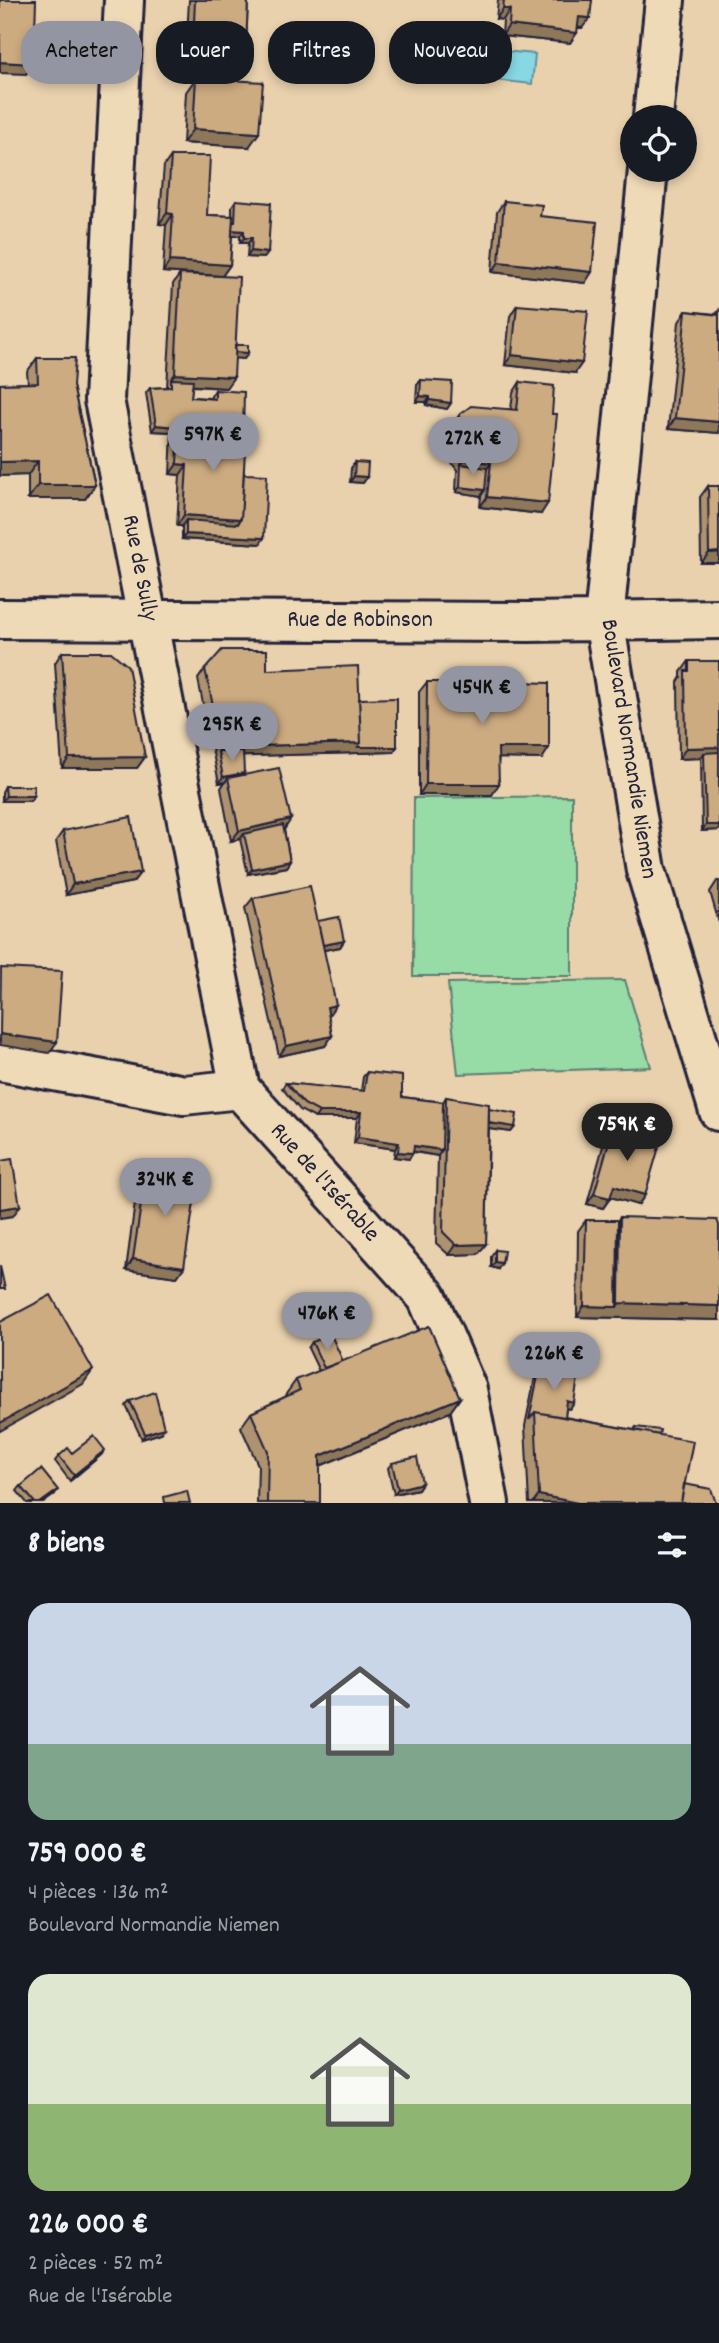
<!DOCTYPE html>
<html lang="fr">
<head>
<meta charset="utf-8">
<style>
  body { margin:0; font-family:Dekko,sans-serif; background:#242831; color:#f1f3f6; height:100vh; display:flex; flex-direction:column; font-size:26px; white-space:nowrap }
  * { box-sizing:border-box; margin:0 }
  p { font-size:23px; color:#9ea1a6 }
  .icon { flex:none; width:38px; height:38px; fill:none; stroke:currentColor; stroke-width:2; stroke-linecap:round; stroke-linejoin:round }
  .map { position:relative; height:1503px; overflow:hidden }
  .sheet { display:flex; flex-direction:column; background:#171b24; flex:1 }
  .sheet>* { flex:none }
  .guide { position:absolute; left:21px; top:21px; width:677px; height:63px; display:flex; gap:14px }
  .buttons { position:absolute; left:620px; top:105px; display:grid; gap:14px }
  .buttons a { display:grid; place-items:center; width:77px; height:77px; border-radius:50%; background:#171b24; box-shadow:0 4px 10px #0003; font-size:35px }
  .price { position:absolute; translate:-50% -60px; padding:0 16px; border-radius:24px; background:#9495a2; color:#111; font-size:23px; line-height:46px; filter:drop-shadow(0 2px 4px #0008) }
  .price::after { content:''; position:absolute; left:50%; top:42px; width:21px; height:16px; margin-left:-10px; background:inherit; clip-path:polygon(0 0,100% 0,50% 100%) }
  .price.active { background:#222; color:#fff }
  ul { padding:0; list-style:none }
  li { display:grid; align-content:center; gap:14px; height:371px; padding:0 28px }
  li span { display:grid; place-items:center; height:217px; border-radius:21px; color:#555 }
  li>.icon { margin-inline-start:auto }
  span .icon { width:126px; height:126px; fill:#fffc; stroke-width:1 }
  li b { font-size:30px }
  h2 { display:flex; justify-content:space-between; align-items:center; height:84px; padding:0 28px; font-size:30px }
  .tag { padding:0 24px; border-radius:28px; background:#171b24; box-shadow:0 4px 10px #0003; font-size:24px; line-height:63px }
  .tag.active { background:#9495a2; color:#111 }
  .map>svg:first-child { display:block }
  .green { fill:#97dba7; stroke:#5c7e71; stroke-width:2 }
  .water { fill:#87d8e2; stroke:#5f8f9f; stroke-width:2 }
  .lines { fill:none; stroke-linecap:round; stroke-linejoin:round }
  .minor-casing { stroke:#22223b; stroke-width:44 }
  .minor { stroke:#efdab8; stroke-width:38 }
  .wall { fill:#af936f; stroke:#22223b; stroke-width:2 }
  .shaded-wall { fill:#8f785a; stroke:#22223b; stroke-width:2 }
  .building { fill:#ccab81; stroke:#22223b; stroke-width:2 }
  .labels { text-anchor:middle; dominant-baseline:central; stroke-width:5; stroke-linejoin:round; paint-order:stroke }
  .street-label { font-size:24px; fill:#22223b; stroke:#efdab8 }
</style>
</head>
<body>
<div class="map">
<svg width="719" height="1503" viewBox="0 0 719 1503">
  <rect width="100%" height="100%" fill="#e9d1ad"/>
  <filter id="ink" filterUnits="userSpaceOnUse"><feTurbulence type="fractalNoise" baseFrequency=".0143" numOctaves="2"/><feDisplacementMap in="SourceGraphic" scale="14" xChannelSelector="R" yChannelSelector="G"/><feConvolveMatrix kernelMatrix="1 2 1 2 8 2 1 2 1" color-interpolation-filters="sRGB"/></filter>
  <g filter="url(#ink)">
    <path class="green" d="M572,796V976H413L414,798Z
      M625,980L651,1067L458,1074L448,983Z"/>
    <path class="water" d="M480,49L535,54L532,84L477,78Z"/>
    <g class="lines">
      <g class="minor-casing">
        <path id="minor" d="M124,0L104,400L240,1089
          M653,117L665,0
          M648,170L604,620L646,870L719,1111
          M0,619L529,622L719,619
          M0,1061L184,1095L240,1089
          M240,1089L427,1297L467,1390L489,1503"/>
      </g>
      <use href="#minor" class="minor"/>
    </g>
    <path class="wall" d="M189,0H248L246,48L238,58L186,55Z
      M498,0H592L582,28H577L570,43L502,36L503,20L496,19Z
      M196,78L249,147L183,143L186,92Z
      M171,156L207,215L232,216V206L236,200L268,253L264,258L247,257L248,243H240V236H232L230,265L222,276L163,272L166,225L159,224L164,166Z
      M504,201L540,216L585,283L492,272L497,212Z
      M180,274L235,345L248,353L244,359L235,358L226,388L192,386L191,397L211,398V396L215,390L243,433L244,474L260,544L182,539V526H177L180,475L170,474L172,432L152,431L146,393L150,388L167,387L173,284Z
      M517,305L575,373L505,365L510,316Z
      M719,310V433L668,429L679,322L686,311L716,314Z
      M37,358L73,386L95,485L85,499H28V475L0,476V384L28,383L27,372Z
      M421,380L451,403L447,409L426,405V402H416L417,385Z
      M520,382L541,514L480,507L481,496L456,492L457,470L449,459L453,424L460,414L511,409L513,393Z
      M355,462L367,477L363,483L350,482L351,468Z
      M708,486L719,563H701L700,497Z
      M62,652L145,757L137,768H62L55,663Z
      M689,661H719V830L702,831L701,758L679,759L678,682L681,677V672Z
      M205,669L267,670L359,699L393,752L243,756V775L284,830L290,861L286,867L248,874L240,839L231,841L221,788L225,782L219,783L198,679Z
      M458,675L517,682L542,759L499,758L492,795H419V692L427,682H453Z
      M5,786L34,796L30,801H2V792Z
      M63,831L133,882L66,895L56,841Z
      M717,881H719V923L710,892Z
      M253,898L318,921L344,941L340,947L324,950L328,1015L332,1036L325,1046L279,1056L245,908Z
      M367,1072L402,1097L443,1102L446,1097L489,1109L515,1127L511,1132L489,1129L486,1244L478,1254L449,1255L436,1243L438,1156L413,1152L409,1159L394,1157L395,1149L354,1143L357,1118H315L300,1110L282,1088L286,1083L361,1091L363,1077Z
      M613,1128L645,1195L638,1205L611,1197L603,1208L587,1204L605,1139Z
      M146,1170L184,1267L177,1277L126,1270L138,1180Z
      M620,1217L719,1320L577,1317L578,1231L586,1220H618Z
      M495,1250L498,1269L491,1267V1256Z
      M312,1342L343,1361L460,1398L450,1412L320,1466V1503H257L258,1465L241,1427L251,1413L287,1396L286,1394L296,1380L319,1371L308,1348Z
      M540,1366L568,1376L574,1403L570,1409L566,1408L565,1417L634,1430L636,1427L659,1435L684,1484L716,1503H529L525,1426L536,1372Z
      M130,1401L161,1433L142,1439L126,1406Z
      M72,1453L101,1455L70,1481L55,1461L59,1456Z
      M392,1463L422,1483L418,1489L394,1494L388,1468Z
      M21,1486L54,1495L43,1503H27L17,1491Z"/>
    <path class="shaded-wall" d="M503,9H510L503,20L496,19Z
      M579,17L590,18L582,28L572,27Z
      M509,25L577,33L570,43L502,36Z
      M193,45L246,48L238,58L186,55Z
      M0,62L34,64L26,74L0,73Z
      M193,129L259,133L249,147L183,143Z
      M167,213L173,214L166,225L159,224Z
      M229,230L244,231L240,236H225Z
      M244,238H252L248,243H240Z
      M251,251L268,253L264,258L247,257Z
      M170,261L230,265L222,276L163,272Z
      M499,262L592,272L585,283L492,272Z
      M236,352L248,353L244,359L232,358Z
      M512,355L582,363L575,373L505,365Z
      M175,374L234,377L226,388L171,384V379Z
      M420,396L430,397L426,402H416Z
      M430,400L451,403L447,409L426,405Z
      M675,418L719,422V433L668,429Z
      M156,425L176,427L172,432L152,431Z
      M465,459L491,463L484,473L461,464Z
      M38,461L28,475L0,476V462Z
      M177,464L187,465L180,475L170,474Z
      M354,476L367,477L363,483L350,482Z
      M38,485H95L85,499H28Z
      M460,487L485,490L481,496L456,492Z
      M487,497L548,503L541,514L480,507Z
      M184,515L241,519L234,529L186,520L182,526H177Z
      M186,534L264,538L260,544L182,539Z
      M719,552V563H701L709,553Z
      M361,743L397,747L393,752L219,757L218,751L222,747Z
      M719,747V757L704,753L701,758L679,759L686,748Z
      M498,748H549L542,759L491,758Z
      M145,757L137,768H62L69,758Z
      M244,773L240,778H228L225,782L219,783L223,777Z
      M426,784H499L492,795H419Z
      M6,796H34L30,801H2Z
      M291,819L284,830L244,834L240,839L231,841L239,831Z
      M706,825H719V830L702,831Z
      M290,861L286,867L248,874L252,869Z
      M141,872L133,882L66,895L73,884Z
      M344,941L340,947L314,952L318,946Z
      M336,1005L328,1016L327,1007Z
      M0,1034L57,1042L49,1053L0,1045Z
      M332,1036L325,1046L279,1056L286,1046Z
      M319,1112H361L357,1118H315Z
      M485,1122L515,1127L511,1132L482,1128Z
      M358,1137L399,1143L395,1149L354,1143Z
      M414,1146L442,1150L438,1156L410,1151Z
      M398,1152L413,1153L409,1159L394,1157Z
      M614,1186L645,1195L638,1205L607,1196Z
      M594,1194L610,1198L603,1208L587,1204Z
      M20,1206L13,1216L0,1218V1209Z
      M486,1244L478,1254L449,1255L456,1245Z
      M133,1259L184,1267L177,1277L126,1270Z
      M495,1262L502,1263L498,1269L491,1267Z
      M619,1303L719,1306V1320L577,1317L584,1306L617,1307Z
      M93,1370L83,1384L0,1431V1423Z
      M460,1398L450,1412L310,1470L320,1456Z
      M567,1401L574,1403L570,1409L563,1407Z
      M164,1428L161,1433L142,1439L145,1434Z
      M105,1450L101,1455L70,1481L74,1475Z
      M422,1483L418,1489L394,1494L398,1489Z
      M58,1490L54,1495L43,1503H40Z
      M539,1495L578,1503H533Z"/>
    <path class="building" d="M0,0H36L34,64L0,62Z
      M195,0H248L246,48L193,45Z
      M504,0H592L590,18L579,17L577,33L509,25L510,9H503Z
      M196,78L263,82L259,133L193,129Z
      M171,156H210L207,215L233,216L230,265L170,261L173,214L167,213Z
      M236,200L271,203L268,253L251,251L252,238H244V231L232,230L233,222H235Z
      M504,201L542,205L540,216L597,222L592,272L499,262Z
      M180,274L239,277L234,377L175,374Z
      M517,305L588,311L582,363L512,355Z
      M686,311L719,315V422L675,418Z
      M235,345H248V353L236,352L235,350Z
      M37,358H75L73,386L95,485H38V461L0,462V384L38,383Z
      M171,379L193,380L191,397L215,399V390L244,392L243,433L179,429L176,433V427L156,425L150,388L171,387Z
      M421,380L452,382L451,403L430,400V397L420,396Z
      M520,382L554,386L552,414H557L548,503L487,497L491,463L465,459L457,449L460,414L471,406L517,410Z
      M179,429L246,434L241,519L184,515L187,465L177,464Z
      M355,462L368,463L367,477L354,476Z
      M461,464L487,468L485,490L460,487Z
      M244,474L267,475L264,538L186,534V520L238,524L241,519Z
      M708,486H719V552L709,553Z
      M222,650H267V670L358,666L361,743L222,747L205,669Z
      M62,652H111L128,666L145,757L69,758Z
      M689,661H719V747L686,748L685,671H689Z
      M458,675H517V682L549,683V748H498L499,784H426L427,682H458Z
      M397,698V747H358L361,743L359,699Z
      M218,751H243L244,773L223,777Z
      M719,752V825H706L704,753Z
      M279,768L291,819L239,831L228,778Z
      M5,786H34V796H6Z
      M131,817L141,872L73,884L63,831Z
      M283,825L290,861L252,869L244,834Z
      M310,886L336,1005L327,1007L332,1036L286,1046L253,898Z
      M339,917L344,941L323,945L318,921Z
      M1,968L62,971L57,1042L0,1034Z
      M367,1072L402,1076V1097L443,1102L442,1150L414,1146L413,1153L398,1152L399,1143L358,1137L361,1112H319L304,1104L286,1083L364,1091Z
      M446,1097L489,1104L486,1244L456,1245L443,1232Z
      M489,1109L517,1114L515,1127L489,1123Z
      M613,1128L661,1140L645,1195L614,1186L610,1198L594,1194Z
      M12,1159L20,1206L0,1209V1161Z
      M146,1170L198,1177L184,1267L133,1259Z
      M620,1217L717,1220L719,1225V1306L619,1303Z
      M586,1220H618L617,1307L584,1306Z
      M495,1250L504,1251L502,1263L495,1262Z
      M0,1266L5,1289H0Z
      M51,1295L93,1370L0,1423V1322Z
      M429,1326L460,1398L320,1456V1503H267L268,1451L251,1413L300,1390L296,1380Z
      M331,1335L343,1361L324,1368L312,1342Z
      M540,1366L568,1371V1376L578,1378L574,1403L567,1401L565,1417L535,1412L529,1420Z
      M155,1392L164,1428L145,1434L130,1401Z
      M535,1412L693,1441L681,1503H578L539,1495Z
      M636,1427L660,1430L659,1435L635,1430Z
      M94,1436L105,1450L74,1475L59,1456L68,1448L72,1453Z
      M417,1457L422,1483L398,1489L392,1463Z
      M41,1469L58,1490L40,1503H35L21,1486Z
      M684,1484L711,1489L716,1503H681Z
      M187,1491L190,1503H165L164,1497Z"/>
  </g>
  <g class="labels">
    <g class="street-label">
      <text transform="translate(139 568) rotate(79)">Rue de Sully</text>
      <text x="360" y="621">Rue de Robinson</text>
      <text transform="translate(628 749) rotate(81)">Boulevard Normandie Niemen</text>
      <text transform="translate(324 1183) rotate(48)">Rue de l'Isérable</text>
    </g>
  </g>
</svg>
<div class="buttons">
<a><svg class="icon" aria-label="locate" viewBox="0 0 24 24"><circle cx="12" cy="12" r="6"/><path d="M12 2v4M12 18v4M2 12h4M18 12h4"/></svg></a>
</div>
<b class="price" style="left:213px;top:473px">597K €</b>
<b class="price" style="left:473px;top:477px">272K €</b>
<b class="price" style="left:482px;top:726px">454K €</b>
<b class="price" style="left:232px;top:763px">295K €</b>
<b class="price active" style="left:627px;top:1163px">759K €</b>
<b class="price" style="left:165px;top:1218px">324K €</b>
<b class="price" style="left:327px;top:1352px">476K €</b>
<b class="price" style="left:554px;top:1392px">226K €</b>
<div class="guide">
<a class="tag active">Acheter</a>
<a class="tag">Louer</a>
<a class="tag">Filtres</a>
<a class="tag">Nouveau</a>
</div>
</div>
<section class="sheet">
<h2>8 biens<svg class="icon" aria-label="filters" viewBox="0 0 24 24"><path d="M4 7h16M4 17h16"/><circle cx="9" cy="7" r="2"/><circle cx="15" cy="17" r="2"/></svg></h2>
<ul>
<li><span style="background:linear-gradient(#c9d6e8 65%,#7fa58c 0)"><svg class="icon" aria-label="home" viewBox="0 0 24 24"><path d="M3 11l9-7 9 7M6 9v11h12V9"/></svg></span><div><b>759 000 €</b><p>4 pièces · 136 m²</p><p>Boulevard Normandie Niemen</p></div></li>
<li><span style="background:linear-gradient(#dfe7d0 60%,#8fb573 0)"><svg class="icon" aria-label="home" viewBox="0 0 24 24"><path d="M3 11l9-7 9 7M6 9v11h12V9"/></svg></span><div><b>226 000 €</b><p>2 pièces · 52 m²</p><p>Rue de l'Isérable</p></div></li>
</ul>
</section>
</body>
</html>
